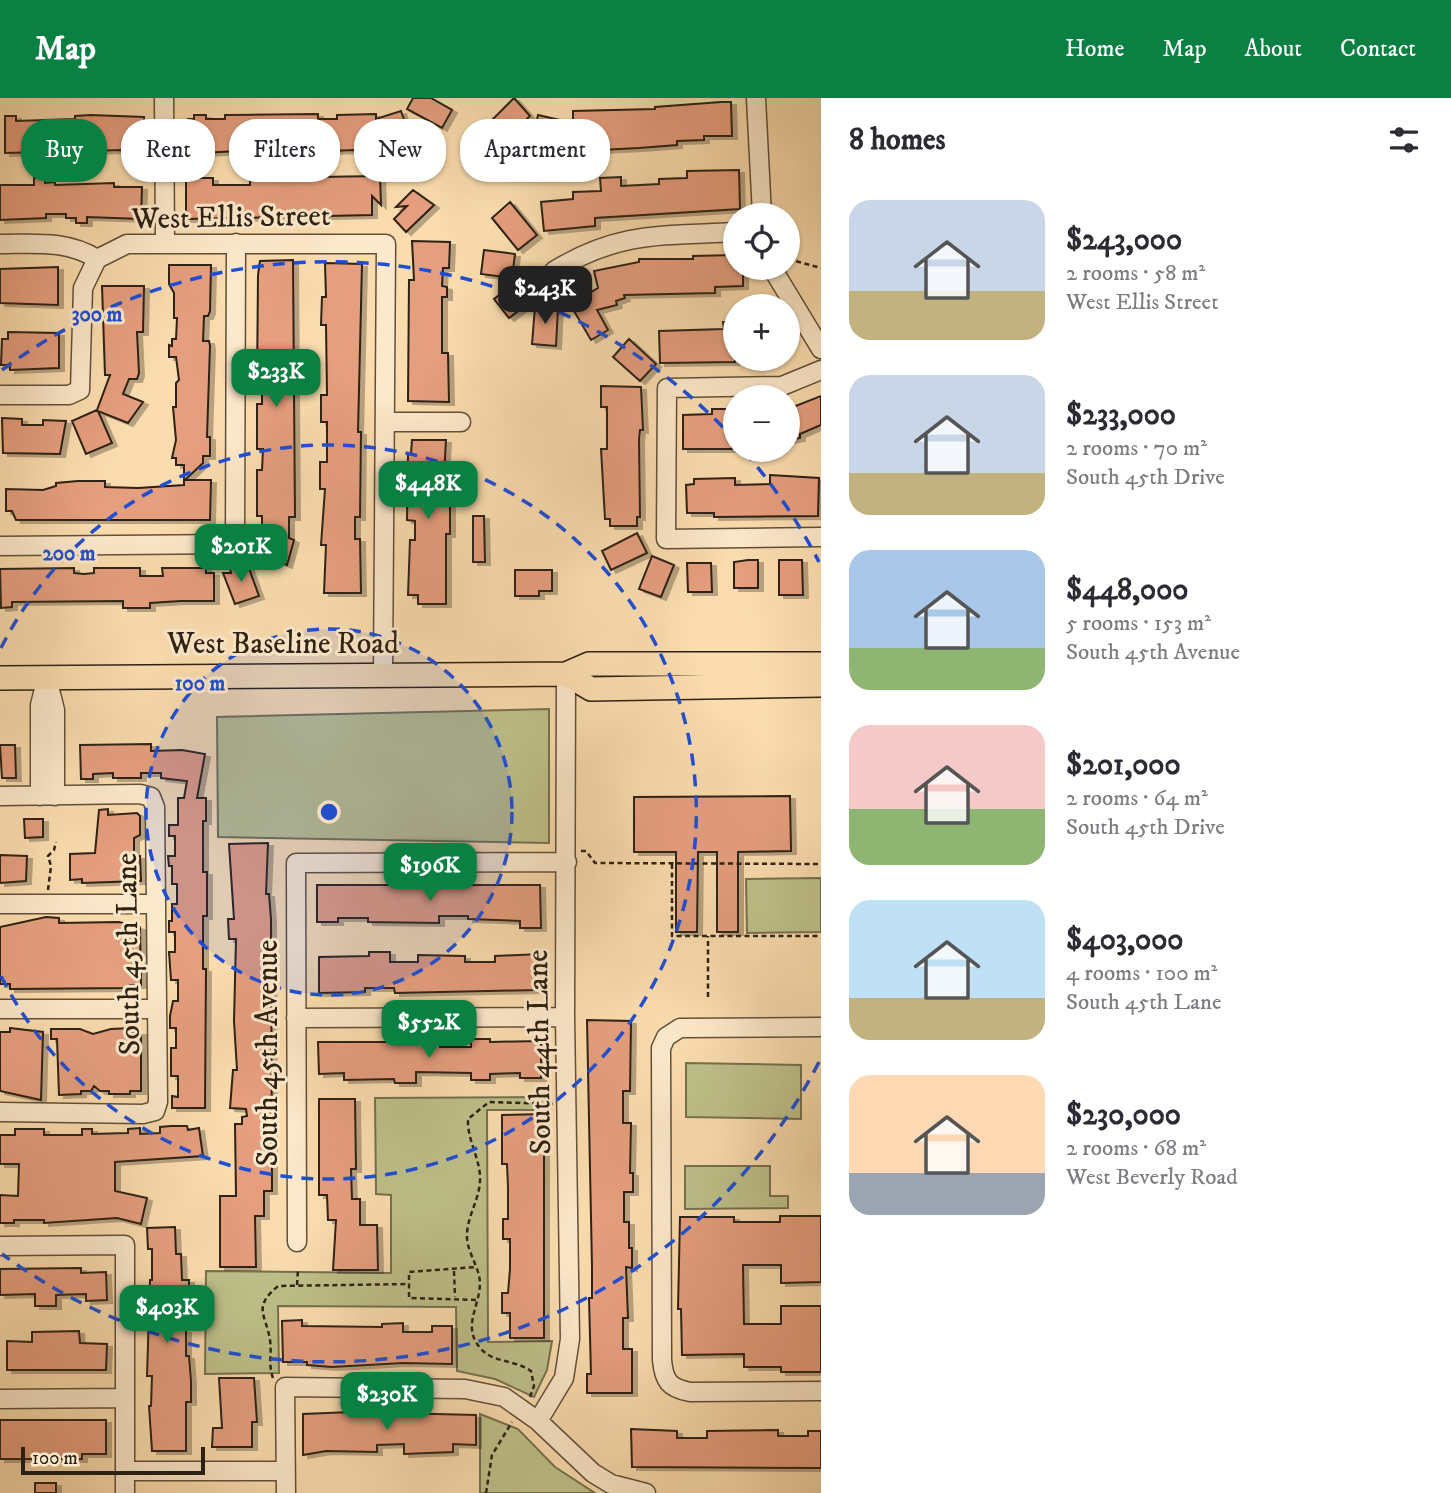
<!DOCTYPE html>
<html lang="en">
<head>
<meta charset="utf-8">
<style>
  body { margin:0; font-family:"IM FELL DW Pica",serif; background:#f2f2f3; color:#2b2b33; height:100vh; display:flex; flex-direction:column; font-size:26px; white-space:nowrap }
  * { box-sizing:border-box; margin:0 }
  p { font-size:23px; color:#7c7c81 }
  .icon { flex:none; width:38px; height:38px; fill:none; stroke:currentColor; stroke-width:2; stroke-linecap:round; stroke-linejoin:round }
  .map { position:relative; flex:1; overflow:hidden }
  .side { display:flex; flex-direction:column; background:#fff; width:630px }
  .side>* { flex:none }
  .guide { position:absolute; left:21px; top:21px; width:665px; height:63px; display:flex; gap:14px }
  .fabs { position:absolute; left:723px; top:105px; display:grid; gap:14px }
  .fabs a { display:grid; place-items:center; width:77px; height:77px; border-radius:50%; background:#fff; box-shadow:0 2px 5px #0004; font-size:35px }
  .scale { position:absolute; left:21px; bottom:18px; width:184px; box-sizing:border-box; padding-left:7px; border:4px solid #2e2112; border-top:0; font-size:19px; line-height:24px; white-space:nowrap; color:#2e2112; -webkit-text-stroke:5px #fce8ca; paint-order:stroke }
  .price { position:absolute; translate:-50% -60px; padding:0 16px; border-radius:14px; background:#0b8043; color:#fff; font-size:23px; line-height:46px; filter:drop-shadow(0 2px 4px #0008) }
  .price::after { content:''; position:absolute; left:50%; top:42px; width:21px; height:16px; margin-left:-10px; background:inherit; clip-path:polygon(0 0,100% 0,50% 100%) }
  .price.on { background:#222; color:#fff }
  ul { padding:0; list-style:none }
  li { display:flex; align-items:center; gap:21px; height:175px; padding:0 28px }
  li span { display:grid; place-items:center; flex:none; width:196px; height:140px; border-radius:21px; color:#555 }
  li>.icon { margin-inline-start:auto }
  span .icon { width:84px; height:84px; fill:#fffc; stroke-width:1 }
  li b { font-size:30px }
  h2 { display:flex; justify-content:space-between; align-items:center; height:84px; padding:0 28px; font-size:30px }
  .chip { padding:0 24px; border-radius:28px; background:#fff; box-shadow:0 2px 5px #0004; font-size:24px; line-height:63px }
  .chip.on { background:#0b8043; color:#fff }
  header { display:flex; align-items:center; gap:42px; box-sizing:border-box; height:98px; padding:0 35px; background:#0b8043; color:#fff }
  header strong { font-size:33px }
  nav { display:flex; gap:38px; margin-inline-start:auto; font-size:24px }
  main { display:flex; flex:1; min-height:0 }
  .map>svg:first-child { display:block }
  .green { fill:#bec08a; stroke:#76704e; stroke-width:2 }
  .building { fill:#e59e7e; stroke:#2e2112; stroke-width:2; filter:url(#shadow) }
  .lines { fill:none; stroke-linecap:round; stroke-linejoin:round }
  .minor-casing { stroke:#615039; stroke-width:21 }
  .major-casing { stroke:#2e2112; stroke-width:26 }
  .path { stroke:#2e2112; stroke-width:2.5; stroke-dasharray:5 3.5; stroke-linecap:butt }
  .minor { stroke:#fce8ca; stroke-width:18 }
  .major { stroke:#fadcae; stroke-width:23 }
  .ring { fill:none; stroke:#1d4ed8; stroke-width:3.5; stroke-dasharray:12 9 }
  .labels { text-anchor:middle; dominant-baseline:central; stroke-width:6; stroke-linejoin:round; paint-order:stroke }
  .street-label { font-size:30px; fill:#2e2112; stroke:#fce8ca }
  .centre { fill:#1d4ed8; stroke:#fce8ca; stroke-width:3.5 }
  .ring-label { font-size:21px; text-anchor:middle; font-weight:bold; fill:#1d4ed8; stroke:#fce8ca; stroke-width:6; stroke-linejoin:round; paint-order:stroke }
</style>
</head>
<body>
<header>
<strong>Map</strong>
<nav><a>Home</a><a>Map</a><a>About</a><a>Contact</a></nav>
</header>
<main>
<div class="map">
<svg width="821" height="1395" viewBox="0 0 821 1395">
  <defs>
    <filter id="shadow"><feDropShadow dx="5" dy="3" stdDeviation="0" flood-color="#0004"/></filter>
  </defs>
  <rect width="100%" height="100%" fill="#fadcae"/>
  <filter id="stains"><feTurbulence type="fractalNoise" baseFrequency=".00286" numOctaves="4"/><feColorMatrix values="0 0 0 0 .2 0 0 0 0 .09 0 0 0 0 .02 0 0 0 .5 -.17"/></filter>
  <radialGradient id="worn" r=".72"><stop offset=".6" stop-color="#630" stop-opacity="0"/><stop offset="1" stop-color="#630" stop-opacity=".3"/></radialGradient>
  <path class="green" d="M549,611V745L218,739L217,619Z
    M821,780V834L747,835L746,781Z
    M686,965L801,967V1021L686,1019Z
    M545,999V1012H487L488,1244L552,1243L547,1272L534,1299L495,1281L457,1273L456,1209L278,1208L279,1275L205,1276L206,1173L391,1175V1097L376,1096L375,1000Z
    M685,1068H770V1098H788V1110L685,1111Z
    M480,1316L518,1331L555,1369L595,1395H480Z"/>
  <path class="building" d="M413,0H431L452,12L442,30L407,11Z
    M514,0L530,18L506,41L490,24Z
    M721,4H731L732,38H704V42L677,43V47L639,50L600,52V44L556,46L554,55L531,50L538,17L573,25V13L655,11V9Z
    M401,13L410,39L403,41L404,45L377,57H356V52L328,53V43H292V48L237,50V53L185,56V32H188V21H194V17H206V21H225V17L318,16V21H337V17L376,16V21Z
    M91,17L144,19V60H123V52L5,55V18H16V23L75,21V18Z
    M739,72L740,111L595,120V128L544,133L541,104L573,101V94L601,93L600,80L621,79V88L659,86V81L687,80V73Z
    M380,78L381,107L372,98V117L186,121V80H213V87H250V80Z
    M34,80H45V85L55,84V87L114,85V89H142L141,121L87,119V125H76V120H66V116H46V120L0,122V87H34Z
    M413,92L434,107L406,134L394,121L407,108L396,109Z
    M510,104L537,137L518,152L492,120Z
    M412,143L450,144L449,170H443L442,188L447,189V199H442V255H448L449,304L408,303L409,182H414Z
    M484,152L515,156L512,180L481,176Z
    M735,157V170H743V188L715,189V195L624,197L625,200L616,203L617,207L597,212L608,232L591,242L570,206L598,190L594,173L639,164V161H693V158Z
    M293,162L295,419H289V440L294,442L287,467L254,455L262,431V418H257V372H262L263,351H257V306H262V285H257L258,177L260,163Z
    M325,165L362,166L358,334H361L360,419H355V441H360L361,495H324L326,447H321L325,391H320V364H327V324H321V297H327L326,227H321L322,199H326Z
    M169,167H211L210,213L208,218H204L203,243H209L210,248L207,339H210V358H203V365L185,382H211L210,422H16L12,413H6V391L43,392L56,388V385L78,383H105V389L138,390L184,387V367H176V360H172L176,342L173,309H176V285L179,282L176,259H169V247L172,248V241H176L177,220H174V195L169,186Z
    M58,169V207L0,205V171Z
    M515,185L530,204L509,220L494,201Z
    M102,188H144L143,234H137L139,275L137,281H129L123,296L143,304L128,325L98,313L112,345L86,356L72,323L97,312L110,277H105Z
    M535,209L558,210L556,248L532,246Z
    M723,224H735V264L660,265L659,233L724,231Z
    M8,234L59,235V270L10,272V267H1L2,241H8Z
    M629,241L656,266L640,283L613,259Z
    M601,288L641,289L643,332H640L639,341L640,419H637V428H610V421H605L601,351H607V309H601Z
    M821,298V327L800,336V340L788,342V311Z
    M712,311H733L732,351H683V317L712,316Z
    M2,320L22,321V327H43V322L66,323L60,356L3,355Z
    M412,342H446L444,378H448L450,409V436H446V506H418V497H408L410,442H415V423L407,422L408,356H411Z
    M770,377L819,380L818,418L714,419V415H687L686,387L694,386V381L735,380V387L770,386Z
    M473,418H484L485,464H473Z
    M637,435L647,455L611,472L602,453Z
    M652,458L674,467L661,499L639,491Z
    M748,462H758V490H734V464Z
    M779,462H802L803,497H779Z
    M247,465L259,498L235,506L223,475H231L230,471Z
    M687,465H711L712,494H688Z
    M74,470V475L84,476L94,475V470H140V478H163L162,470H206V475H214V503H181L150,505V510H123V503L12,504V509L1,510L0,471Z
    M515,472H552V493H539V498H515Z
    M151,646V653L182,652L205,656L197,700H206V723H203V774H207V818H203V871H206L205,1010H172V998L178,999V978H171V950H176V930H170V918L173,903H178V882H171L169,854H175V834H169V823H172V806H177V786H172V768H169L168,758H175V738H169V727H178V700H184L187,683L161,680V675H141V680H113V675L93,676V681H81L80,647Z
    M0,647H15L16,680H2Z
    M790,698L791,753L738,754V834H717V754H698L697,834H676V754H634V699Z
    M108,711V717L137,715L140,718V737L134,740V758H140L141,783L82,785V781L70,782V756L95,755L99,712Z
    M24,721H43V739L25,740Z
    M268,745L266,796H269L271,821L272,1093H264V1118H255L256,1169H220V1098H236L235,1026H242V1019L247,1018L246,1011L230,1010L233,972H237L234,923L236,841H229L228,821H234L229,746Z
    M0,757L27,758L26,783L0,785Z
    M317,787H540L541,830H520V823L468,821V818H439V825L368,824V820H338V824H317Z
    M46,819L59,820V825L119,824L140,829L141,887H130V890L10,891V886H0V829Z
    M369,854H390V864H418V857L465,858V864H495V858L540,856V892L395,895L394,890H365V894L319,895V859L369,858Z
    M587,922L631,923L630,993H623V1025H631L630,1075H633V1094H624V1124H629V1150H632V1170L626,1169L628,1220H623V1251H632V1295H587V1276H591L589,1200H592V1169Z
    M10,930L43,934L41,1002L0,993V934H10Z
    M131,930V934H141V993H130V996H109V993H100L94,988L91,993H81V996L59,997L57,941H51V931H80L93,936L111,931Z
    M471,941H490V944L541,943V980H520V975L490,976V982H471V975L416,974V985H395L394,981L344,982V975L319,976L318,944H440V949H471Z
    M319,1001H355L356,1071H351L352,1101H360V1127H377L378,1172H333L336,1122H328L327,1097H319Z
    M544,1016V1240H510V1215H502V1195H508L510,1171V1141H503V1121H508V1089L507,1066H502V1017Z
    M171,1028H187L188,1032L199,1030L203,1058L115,1064V1093L147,1100L141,1126L117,1120L44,1125V1122H14V1125H0V1097L18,1098L19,1066H0V1037H15V1031H44V1037H82V1031H92V1036L128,1035V1031L140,1030V1036L160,1035V1029Z
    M780,1118H821V1184L781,1185V1167H743L744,1226H781V1208H821V1274H781V1269H744V1256L682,1257L681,1211H678L680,1119H734V1124H780Z
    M175,1129L176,1156H181L182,1182H189V1203H176V1232H186V1258H189L191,1283V1304H186V1353H152L149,1308H151L152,1278H147L150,1182H152V1151H148L147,1130Z
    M81,1170V1175L106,1174L107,1202L86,1203V1196L56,1197V1208H35V1196L0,1197V1171Z
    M302,1222V1228L382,1229V1226L403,1225V1234H432V1228H452V1266L403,1265L332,1269L307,1267V1264H283L282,1223Z
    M79,1233L80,1245L107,1246L106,1272H7V1243L32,1244V1234Z
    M219,1280H254L257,1324H252V1349H212L213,1330H222Z
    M352,1314L476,1317V1347L453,1346V1354L404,1356V1346L377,1347V1354L326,1353L303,1357V1316Z
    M0,1322H106V1356H82V1361H0Z
    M631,1331L677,1333V1340H707V1333L778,1332V1338H808V1333H821V1370L632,1369Z
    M35,1385H56V1395H35Z"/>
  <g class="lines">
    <g class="minor-casing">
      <path id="minor" d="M164,0L165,145
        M756,0L762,117
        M0,146C35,146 67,142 97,161
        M97,161L127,146H386L383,577
        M772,170L821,251
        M554,173C618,133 663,138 735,134
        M821,272L782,288L667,290L666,441L821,439
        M0,297H69L80,292L83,190L97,161
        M386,324H461
        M0,448L235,446L236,145
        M47,580L55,612V698
        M0,698L140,696L151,699L155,709L158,1004L155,1013L143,1016L0,1014
        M40,698V607L47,579
        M0,806H156
        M0,911H157
        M296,920L565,919
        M821,929L680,930L666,939L661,950L662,1262C664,1283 669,1290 690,1294L821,1293
        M297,1144L296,765L567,764
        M0,1148L125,1147V1395
        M0,1301L125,1300
        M538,1323L564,1280L570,1241L565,919L566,576
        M125,1373H285
        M286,1395L285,1289L465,1291L504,1299L538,1323L593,1375L611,1386L646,1395"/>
    </g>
    <g class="major-casing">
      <path id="major" d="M566,576L591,591L821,587
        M0,580L566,576L589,566H821"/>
    </g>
    <path class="path" d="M788,161L821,170
      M581,753H586L595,765L821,766
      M672,766V838H821
      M48,792L51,768L48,758L54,752L56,744
      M708,899V838
      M454,1173L455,1199
      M297,1187L298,1171
      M476,1202L409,1200V1174L477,1169
      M273,1280C268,1267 272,1255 270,1242C266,1216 252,1210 278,1188L409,1186
      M530,1299L534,1288L531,1273C516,1262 495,1265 482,1252C461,1230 479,1211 480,1186C480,1170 468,1156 467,1140C466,1120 479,1103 480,1083C481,1061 467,1043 468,1021L489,1004L553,1006
      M486,1395L492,1357L512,1324"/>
    <use href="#minor" class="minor"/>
    <use href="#major" class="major"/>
  </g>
  <circle cx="329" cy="714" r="183" fill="#1d4ed8" fill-opacity=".12"/>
  <g class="ring">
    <circle cx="329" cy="714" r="183"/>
    <path d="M1 550A367 367 0 1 1 1 878"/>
    <path d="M819 964A550 550 0 0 1 2 1156M2 272A550 550 0 0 1 735 342M744 353A550 550 0 0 1 819 464"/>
  </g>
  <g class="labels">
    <g class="street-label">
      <text transform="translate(231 120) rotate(-1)">West Ellis Street</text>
      <text x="283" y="546">West Baseline Road</text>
      <text transform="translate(129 856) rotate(-91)">South 45th Lane</text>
      <text transform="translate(540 954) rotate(-91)">South 44th Lane</text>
      <text transform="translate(268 955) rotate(-90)">South 45th Avenue</text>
    </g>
  </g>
  <circle cx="329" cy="714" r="10" class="centre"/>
  <g class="ring-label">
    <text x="97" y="223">300 m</text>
    <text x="69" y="462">200 m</text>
    <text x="200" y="592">100 m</text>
  </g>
  <rect width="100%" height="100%" filter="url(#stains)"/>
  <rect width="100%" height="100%" fill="url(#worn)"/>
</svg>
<div class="fabs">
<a><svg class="icon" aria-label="locate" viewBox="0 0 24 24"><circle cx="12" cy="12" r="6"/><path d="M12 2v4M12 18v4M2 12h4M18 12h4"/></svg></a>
<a>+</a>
<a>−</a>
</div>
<div class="scale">100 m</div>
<b class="price on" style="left:545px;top:228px">$243K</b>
<b class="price" style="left:276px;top:311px">$233K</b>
<b class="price" style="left:428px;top:423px">$448K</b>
<b class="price" style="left:241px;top:486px">$201K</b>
<b class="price" style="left:430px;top:805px">$196K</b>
<b class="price" style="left:429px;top:962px">$552K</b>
<b class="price" style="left:167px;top:1247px">$403K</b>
<b class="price" style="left:387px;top:1334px">$230K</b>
<div class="guide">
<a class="chip on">Buy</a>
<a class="chip">Rent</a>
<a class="chip">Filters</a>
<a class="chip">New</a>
<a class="chip">Apartment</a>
</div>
</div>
<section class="side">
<h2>8 homes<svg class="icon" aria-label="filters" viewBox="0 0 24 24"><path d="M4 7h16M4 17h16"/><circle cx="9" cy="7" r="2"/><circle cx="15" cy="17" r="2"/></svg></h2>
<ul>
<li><span style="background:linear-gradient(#c9d6e8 65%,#c2b280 0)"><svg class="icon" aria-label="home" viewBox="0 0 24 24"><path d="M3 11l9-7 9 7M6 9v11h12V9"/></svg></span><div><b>$243,000</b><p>2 rooms · 58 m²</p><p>West Ellis Street</p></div></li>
<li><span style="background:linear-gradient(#c9d6e8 70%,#c2b280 0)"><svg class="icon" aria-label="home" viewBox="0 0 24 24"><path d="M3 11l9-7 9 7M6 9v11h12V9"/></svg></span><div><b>$233,000</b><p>2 rooms · 70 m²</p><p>South 45th Drive</p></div></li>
<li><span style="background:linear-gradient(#a9c7e8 70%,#8fb573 0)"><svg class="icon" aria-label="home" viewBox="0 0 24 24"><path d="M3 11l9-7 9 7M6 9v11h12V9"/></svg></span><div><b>$448,000</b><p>5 rooms · 153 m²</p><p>South 45th Avenue</p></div></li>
<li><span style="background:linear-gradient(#f6c9c9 60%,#8fb573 0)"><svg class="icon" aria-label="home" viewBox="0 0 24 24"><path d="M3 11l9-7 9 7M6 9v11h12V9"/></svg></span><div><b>$201,000</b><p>2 rooms · 64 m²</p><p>South 45th Drive</p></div></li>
<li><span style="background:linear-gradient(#bfe0f5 70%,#c2b280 0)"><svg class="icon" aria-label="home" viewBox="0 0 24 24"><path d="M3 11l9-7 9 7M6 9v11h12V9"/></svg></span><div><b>$403,000</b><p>4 rooms · 100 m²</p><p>South 45th Lane</p></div></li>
<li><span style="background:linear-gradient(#ffd9b3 70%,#9aa5b1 0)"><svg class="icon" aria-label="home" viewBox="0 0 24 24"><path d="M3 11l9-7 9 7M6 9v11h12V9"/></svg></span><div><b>$230,000</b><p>2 rooms · 68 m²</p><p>West Beverly Road</p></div></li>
</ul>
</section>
</main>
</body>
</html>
